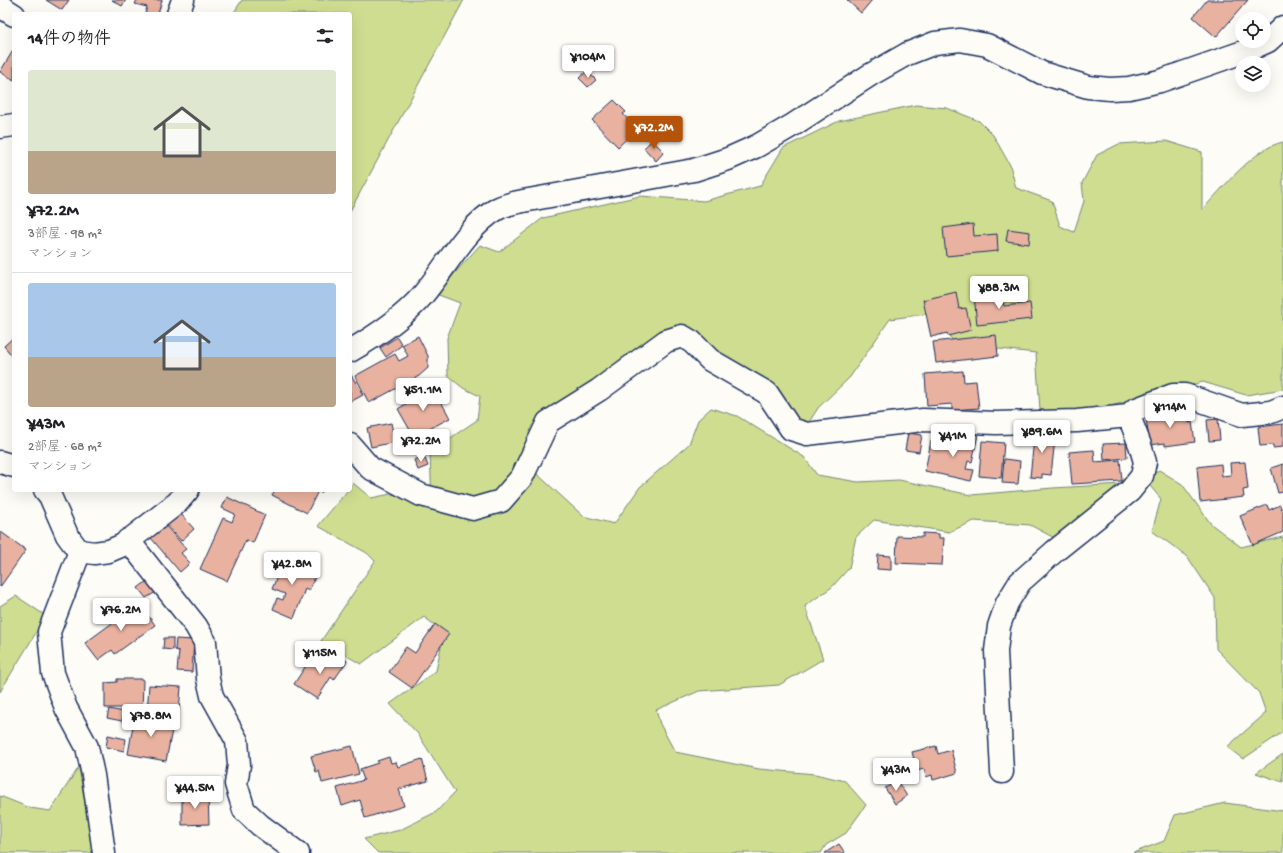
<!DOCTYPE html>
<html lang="ja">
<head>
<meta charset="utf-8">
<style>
  body { margin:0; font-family:"Gochi Hand","Klee One",sans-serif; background:#f6f6f6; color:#202124; height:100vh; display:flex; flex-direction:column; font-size:15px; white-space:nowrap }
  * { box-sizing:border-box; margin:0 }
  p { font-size:13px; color:#757577 }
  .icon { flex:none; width:22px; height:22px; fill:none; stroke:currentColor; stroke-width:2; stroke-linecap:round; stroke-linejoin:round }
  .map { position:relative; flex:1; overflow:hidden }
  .drawer { position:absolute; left:12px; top:12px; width:340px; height:480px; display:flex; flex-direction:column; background:#fff; border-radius:4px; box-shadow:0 4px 16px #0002 }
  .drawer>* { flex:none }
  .tools { position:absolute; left:1235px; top:12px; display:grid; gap:8px }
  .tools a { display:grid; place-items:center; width:36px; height:36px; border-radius:50%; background:#fff; box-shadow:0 4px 16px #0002; font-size:20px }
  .price { position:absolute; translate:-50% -34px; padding:0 9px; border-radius:4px; background:#fff; color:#222; font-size:13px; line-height:26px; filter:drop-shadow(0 1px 2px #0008) }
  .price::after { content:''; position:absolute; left:50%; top:24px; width:12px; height:9px; margin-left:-6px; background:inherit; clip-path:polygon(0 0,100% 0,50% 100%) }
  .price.selected { background:#b45309; color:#fff }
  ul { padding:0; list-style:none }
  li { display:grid; align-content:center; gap:8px; height:212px; padding:0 16px }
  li+li { border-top:1px solid #e0e0e0 }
  li span { display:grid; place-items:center; height:124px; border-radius:4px; color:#555 }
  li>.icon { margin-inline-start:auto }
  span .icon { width:72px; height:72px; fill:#fffc; stroke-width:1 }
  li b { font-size:17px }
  h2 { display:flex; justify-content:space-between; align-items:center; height:48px; padding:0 16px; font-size:17px }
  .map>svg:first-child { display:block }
  .green { fill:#cfdd90; stroke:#758677 }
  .building { fill:#e9b2a0; stroke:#1b2f5e }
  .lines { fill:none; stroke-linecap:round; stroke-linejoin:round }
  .street-casing { stroke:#1b2f5e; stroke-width:25 }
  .secondary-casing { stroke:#1b2f5e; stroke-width:25 }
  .street { stroke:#fdfcf7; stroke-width:22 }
  .secondary { stroke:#fdfcf7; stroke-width:22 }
</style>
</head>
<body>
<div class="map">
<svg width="1283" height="853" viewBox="0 0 1283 853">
  <rect width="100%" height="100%" fill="#fdfcf7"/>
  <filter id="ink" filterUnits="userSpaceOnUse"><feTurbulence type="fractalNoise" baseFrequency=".025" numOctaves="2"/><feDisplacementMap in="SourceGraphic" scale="8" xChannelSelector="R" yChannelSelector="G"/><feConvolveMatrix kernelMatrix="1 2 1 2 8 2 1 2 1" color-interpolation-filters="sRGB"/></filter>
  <g filter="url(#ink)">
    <path class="green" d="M242,0H464L350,211V14H233Z
      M916,105L947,108L979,121L993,135L1010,165L1016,188L1052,201L1060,226L1074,232L1084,201L1082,183L1097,155L1119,144L1166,141L1202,152V210C1222,189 1254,148 1283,142V389L1246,395L1203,382L1041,424L1036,353L955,344L933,313L890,319L850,377L818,408L804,430L681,324L633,361L544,422L535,472L583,516L614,524L640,487L689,444L698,420L711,408L737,416L804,457L817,475L858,482L899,480L971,495L1053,488L1123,484L1060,541L1030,525L974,521L949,532L874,520L856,537L849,568L832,587L805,606L823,659L779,685L699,691L656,710L660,724L675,752L759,769L815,774L845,781L866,805L846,833L826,845L821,853H378L364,839L400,830L436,812L455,792L418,734L390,704L436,671L444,632L424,617L361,664L321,641L375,561L367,553L318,526L348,490H350V487L353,483L371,498L391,494L432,502L430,452L477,420L480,396L463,388L448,376L447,338L460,303L436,294L480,245L499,252L543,218L640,196L704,201L760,186L783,148L839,121Z
      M1159,470L1182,484L1211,524L1241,547L1283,537V732L1243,759L1227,747L1266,713L1259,693L1216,649L1215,598L1187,556L1152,531L1161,499L1145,480Z
      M16,596L46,616L0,692V606Z
      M1283,754V782L1256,773Z
      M79,767L93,853H0V796L30,808L50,811Z
      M1225,803L1283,811V853H1133L1164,841L1175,815Z"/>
    <path class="building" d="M46,0H69L62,10Z
      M112,0H126L122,6Z
      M137,0H162L158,14H145L147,7L135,4Z
      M847,0H872L861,13Z
      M1207,0H1248L1216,37L1193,17Z
      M14,49V80L0,72Z
      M587,71L596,80L588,87L579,78Z
      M614,100L626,112L623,114L637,129L618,147L592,120Z
      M652,140L664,152L656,161L644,148Z
      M973,224L974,236L997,234L998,251L946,256L943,228Z
      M1008,229L1030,232L1029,244L1006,241Z
      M956,292L959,309L966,308L971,330L948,336L947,333L931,337L923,300Z
      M1002,292L1004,306L1030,303L1032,319L977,325L974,295Z
      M996,335L998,356L936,363L933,342Z
      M418,336L428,356V368L419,376L369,403L355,376L395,354L399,361L408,356L402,345Z
      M14,337V358L4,346Z
      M397,337L402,345L386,357L380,348Z
      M963,371L964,382L976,381L979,408L952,410V404L927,406L925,374Z
      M350,373L363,395L350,402Z
      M434,389L450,418L414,437L398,409L406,404L403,400L415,393L418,398Z
      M1173,410L1174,415L1188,413L1189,423L1192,422L1195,442L1165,446V443L1150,445L1146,419L1161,417L1160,412Z
      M1218,419L1220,440L1209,441L1207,420Z
      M391,423L395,442L371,447L367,428Z
      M1283,424V447L1273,448V445L1260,446L1258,427Z
      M1035,430L1051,432L1050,438L1055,439L1051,475L1042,474V478L1030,477Z
      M964,432L978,435L972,462L968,461L966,469L974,470L971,481L925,471L931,441L961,448Z
      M908,433L922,435L919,452L905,450Z
      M982,441L1004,443L1001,478L979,476Z
      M1126,443L1127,458L1104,460L1103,444Z
      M1094,450L1095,462L1120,460L1122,481L1072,484L1069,452Z
      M424,456L428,466L418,470L414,460Z
      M1004,459L1020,461L1018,484L1002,483Z
      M1245,462L1248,489L1243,490L1244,497L1200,502L1197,467L1221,464L1222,476L1231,475L1230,463Z
      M1283,464V492L1278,493L1271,468Z
      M275,490H323L321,493L318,491L307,513L272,495Z
      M227,497L265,515L253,543L246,540L227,581L200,569L223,518L232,522L235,514L222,508Z
      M1267,505L1269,510L1280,505L1283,513V532L1253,545L1240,516Z
      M181,514L194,529L181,541L167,525Z
      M165,525L186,549L181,553L190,563L180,572L151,538Z
      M1,532L26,550L0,587V533Z
      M923,533L939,534V538H944L942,565L896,563L897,536L923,537Z
      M878,555L891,556V570L877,569Z
      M285,557L302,564L301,568L316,575L309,591L305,589L294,618L273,609L277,598L283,600L285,594L272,589Z
      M147,581L156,592L146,598L138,588Z
      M139,603L155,625L115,654L112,650L98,660L85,643L119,618L115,612L123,607L127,612Z
      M435,624L449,634L412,688L389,672L406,647L415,653Z
      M164,638H173V650L163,649Z
      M176,639L194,640L192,672L177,671L179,651L175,650Z
      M331,651L347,661L334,680L331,677L317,699L294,684L309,661L320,668Z
      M117,679H143L142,715H127V708H105V683L117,682Z
      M149,685L181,687L179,711L162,709L161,715L147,713Z
      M109,709L124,712L122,721L107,718Z
      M146,715L174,720L166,761L128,754L134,720L144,722Z
      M108,735L126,739L124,751L106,747Z
      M352,746L359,774L322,783L319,771L316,772L311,756Z
      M936,746L938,754L951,750L957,773L933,780L932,775L926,777L924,769L917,771L912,752Z
      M389,757L391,763L396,762L398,767L422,759L428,781L399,789L404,806L365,818L360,800L342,806L337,788L364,780L360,769L378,763L377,761Z
      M897,781L907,796L895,804L885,788Z
      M208,794L209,824L182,825V795Z
      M839,844L845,853H825Z"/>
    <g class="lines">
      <g class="street-casing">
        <path id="street" d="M0,6L14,15
          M178,14L183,0
          M0,127L14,125
          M350,445L370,468L421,495L473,509L501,501L522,477L548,422L599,390L666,341L682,336L692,342L710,360L767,393L791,429L807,434L923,420L996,423L1077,421L1129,416L1134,410L1173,395H1185L1242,415L1271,412L1283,407
          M128,540L196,626L205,642L208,679L212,696L237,741L239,765L236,784L244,810L260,825L298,853
          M80,551L49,632L53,673L66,708L87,747L93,775L104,853
          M1002,772L996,651L999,626L1007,603L1020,582L1055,551L1130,491L1142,476L1145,462L1140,445L1129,416"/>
      </g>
      <g class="secondary-casing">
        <path id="secondary" d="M350,351C376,336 402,319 422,296C445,269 467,226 497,209C506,204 514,203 523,201L694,170L728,159L757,146L793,125L870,75L907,54L935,43L960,40L987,45L1042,73L1088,87L1110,89L1129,88L1160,81L1246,51L1268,41L1283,27
          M0,462L14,466
          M45,490L50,496L67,535L75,546L80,551L94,553L109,551L123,545L177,503L188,490"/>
      </g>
      <use href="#street" class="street"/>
      <use href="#secondary" class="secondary"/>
    </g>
  </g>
</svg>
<div class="tools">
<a><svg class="icon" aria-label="locate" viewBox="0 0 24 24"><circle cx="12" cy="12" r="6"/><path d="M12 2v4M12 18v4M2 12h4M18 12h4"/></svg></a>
<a><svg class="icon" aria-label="layers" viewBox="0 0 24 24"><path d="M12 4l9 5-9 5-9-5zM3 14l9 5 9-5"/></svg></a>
</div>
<b class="price" style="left:588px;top:79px">¥104M</b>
<b class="price selected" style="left:654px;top:150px">¥72.2M</b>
<b class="price" style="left:999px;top:310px">¥88.3M</b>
<b class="price" style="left:423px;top:412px">¥51.1M</b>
<b class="price" style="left:1170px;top:429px">¥114M</b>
<b class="price" style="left:1042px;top:454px">¥89.6M</b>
<b class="price" style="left:953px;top:458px">¥41M</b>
<b class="price" style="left:421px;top:463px">¥72.2M</b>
<b class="price" style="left:292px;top:586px">¥42.8M</b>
<b class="price" style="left:121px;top:632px">¥76.2M</b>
<b class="price" style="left:320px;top:675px">¥115M</b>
<b class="price" style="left:151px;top:738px">¥78.8M</b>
<b class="price" style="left:896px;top:792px">¥43M</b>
<b class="price" style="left:195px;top:810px">¥44.5M</b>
<section class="drawer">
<h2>14件の物件<svg class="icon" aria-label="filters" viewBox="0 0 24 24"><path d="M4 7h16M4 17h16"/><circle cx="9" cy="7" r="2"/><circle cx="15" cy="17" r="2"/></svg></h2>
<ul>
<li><span style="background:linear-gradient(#dfe7d0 65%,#b9a48a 0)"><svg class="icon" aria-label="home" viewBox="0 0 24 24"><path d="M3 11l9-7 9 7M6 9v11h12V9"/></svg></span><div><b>¥72.2M</b><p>3部屋 · 98 m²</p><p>マンション</p></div></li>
<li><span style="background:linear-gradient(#a9c7e8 60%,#b9a48a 0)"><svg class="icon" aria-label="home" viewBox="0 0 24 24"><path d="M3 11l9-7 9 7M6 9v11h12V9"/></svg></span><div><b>¥43M</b><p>2部屋 · 68 m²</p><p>マンション</p></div></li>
</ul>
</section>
</div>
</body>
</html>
